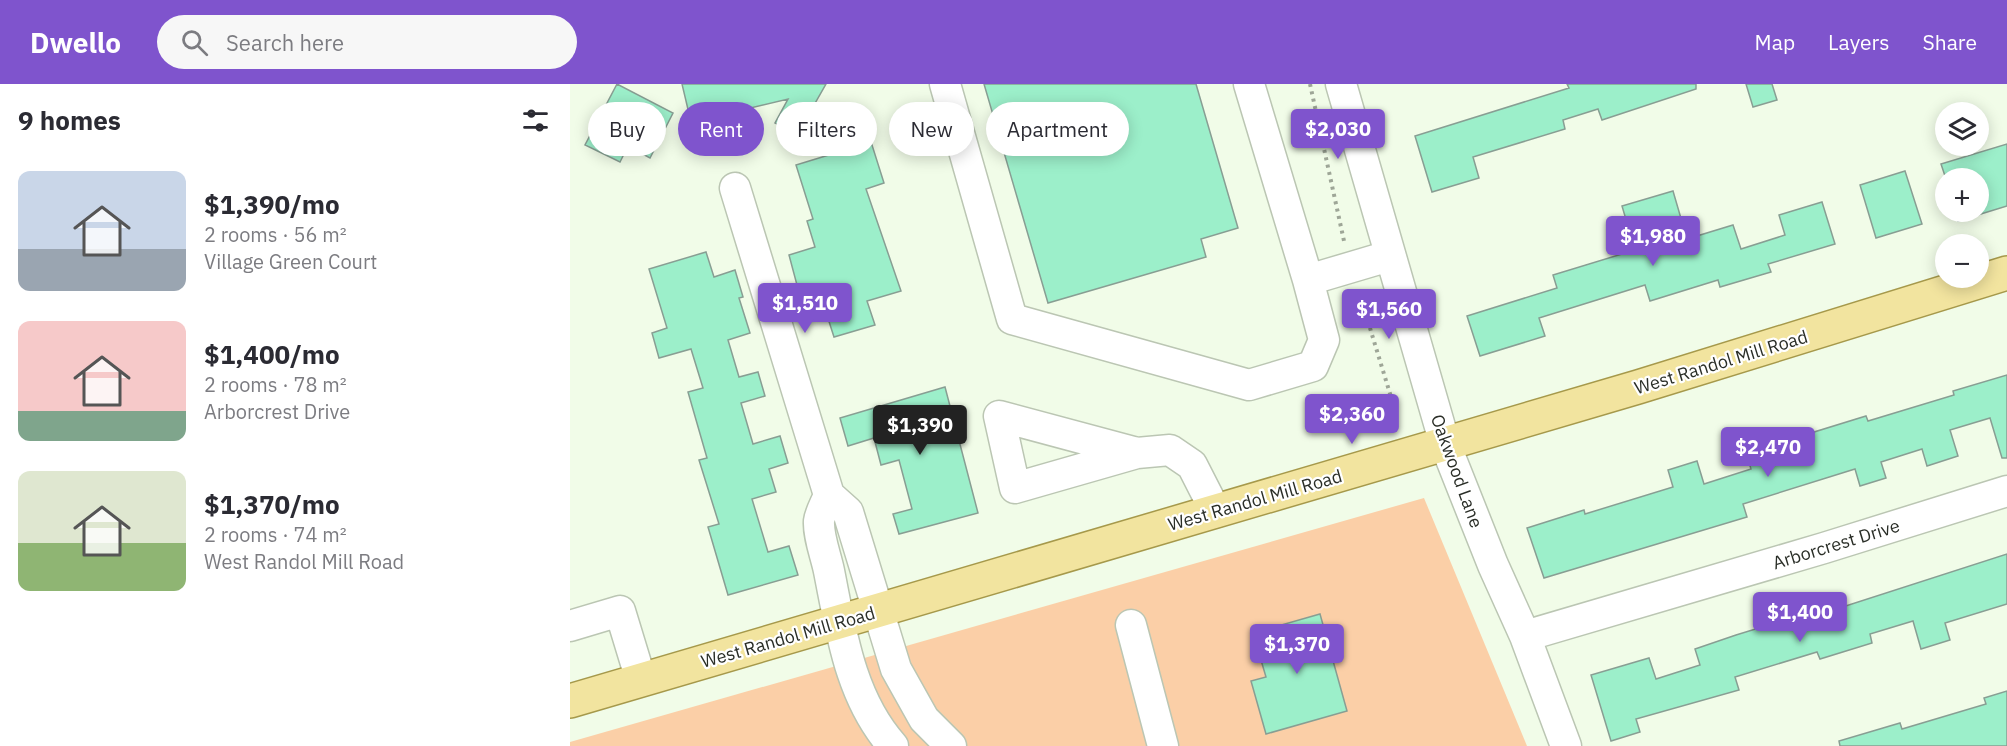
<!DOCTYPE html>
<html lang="en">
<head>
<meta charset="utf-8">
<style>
  body { margin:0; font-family:"IBM Plex Sans",sans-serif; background:#f7f7f7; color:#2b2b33; height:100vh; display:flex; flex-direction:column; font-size:22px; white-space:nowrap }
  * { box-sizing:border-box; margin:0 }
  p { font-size:20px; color:#7c7c81 }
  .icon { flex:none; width:33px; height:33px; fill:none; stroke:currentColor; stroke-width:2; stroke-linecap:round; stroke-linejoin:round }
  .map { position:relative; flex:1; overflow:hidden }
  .details { display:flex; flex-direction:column; background:#fff; width:570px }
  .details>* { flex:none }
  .guide { position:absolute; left:18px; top:18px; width:570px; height:54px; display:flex; gap:12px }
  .buttons { position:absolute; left:1365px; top:18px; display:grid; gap:12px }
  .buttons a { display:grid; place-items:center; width:54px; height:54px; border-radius:50%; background:#fff; box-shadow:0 3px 15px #0003; font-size:30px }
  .price { position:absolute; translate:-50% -51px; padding:0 14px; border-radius:6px; background:#7f54cd; color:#fff; font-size:20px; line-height:39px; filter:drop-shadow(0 2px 3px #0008) }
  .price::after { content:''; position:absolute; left:50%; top:36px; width:18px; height:14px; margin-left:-9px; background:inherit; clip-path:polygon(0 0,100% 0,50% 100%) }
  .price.current { background:#222; color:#fff }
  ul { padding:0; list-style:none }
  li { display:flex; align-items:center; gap:18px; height:150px; padding:0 18px }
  li span { display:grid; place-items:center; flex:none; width:168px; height:120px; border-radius:12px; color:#555 }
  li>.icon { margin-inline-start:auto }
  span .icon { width:72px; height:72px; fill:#fffc; stroke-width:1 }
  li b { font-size:26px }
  h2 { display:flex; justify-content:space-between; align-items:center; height:72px; padding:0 18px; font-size:26px }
  .chip { padding:0 21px; border-radius:27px; background:#fff; box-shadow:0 3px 15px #0003; font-size:21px; line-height:54px }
  .chip.current { background:#7f54cd; color:#fff }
  header { display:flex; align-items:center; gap:36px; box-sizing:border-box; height:84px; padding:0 30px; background:#7f54cd; color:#fff }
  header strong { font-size:28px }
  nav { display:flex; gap:33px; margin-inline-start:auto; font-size:21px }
  .search { width:420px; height:54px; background:#f7f7f7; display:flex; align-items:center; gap:15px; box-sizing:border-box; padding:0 21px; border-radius:33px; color:#7c7c81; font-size:22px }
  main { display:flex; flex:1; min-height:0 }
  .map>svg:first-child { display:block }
  .green { fill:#fbcfa7 }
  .building { fill:#9cefca; stroke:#889e93; stroke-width:1.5 }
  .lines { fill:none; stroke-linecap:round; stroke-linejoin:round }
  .minor-casing { stroke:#bbc6b3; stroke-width:33 }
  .major-casing { stroke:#a6994b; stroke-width:36 }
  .path { stroke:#9ea697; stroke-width:4; stroke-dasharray:3 4.5; stroke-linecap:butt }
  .minor { stroke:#fff; stroke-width:30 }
  .major { stroke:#f2e49f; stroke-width:33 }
  .labels { text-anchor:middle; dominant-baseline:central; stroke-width:4.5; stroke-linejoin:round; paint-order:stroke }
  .street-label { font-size:18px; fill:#2a2e27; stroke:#fff }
</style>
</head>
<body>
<header>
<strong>Dwello</strong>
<div class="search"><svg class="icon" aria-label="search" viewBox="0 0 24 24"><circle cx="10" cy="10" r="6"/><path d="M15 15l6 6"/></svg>Search here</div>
<nav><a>Map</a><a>Layers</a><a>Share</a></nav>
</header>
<main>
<section class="details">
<h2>9 homes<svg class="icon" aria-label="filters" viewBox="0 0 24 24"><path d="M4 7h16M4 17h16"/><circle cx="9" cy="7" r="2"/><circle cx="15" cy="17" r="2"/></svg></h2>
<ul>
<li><span style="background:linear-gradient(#c9d6e8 65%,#9aa5b1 0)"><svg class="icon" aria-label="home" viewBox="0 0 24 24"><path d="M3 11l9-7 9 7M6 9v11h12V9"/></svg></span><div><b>$1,390/mo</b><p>2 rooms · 56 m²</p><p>Village Green Court</p></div></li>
<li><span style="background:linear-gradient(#f6c9c9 75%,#7fa58c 0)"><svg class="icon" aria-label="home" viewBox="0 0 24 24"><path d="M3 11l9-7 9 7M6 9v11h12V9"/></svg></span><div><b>$1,400/mo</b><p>2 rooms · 78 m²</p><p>Arborcrest Drive</p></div></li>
<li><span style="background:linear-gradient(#dfe7d0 60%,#8fb573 0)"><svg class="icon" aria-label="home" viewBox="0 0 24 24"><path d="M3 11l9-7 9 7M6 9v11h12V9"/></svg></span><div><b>$1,370/mo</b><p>2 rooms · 74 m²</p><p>West Randol Mill Road</p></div></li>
</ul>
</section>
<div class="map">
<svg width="1437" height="662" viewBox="0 0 1437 662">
  <rect width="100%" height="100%" fill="#f1fce8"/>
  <path class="green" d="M854,414L957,662H0V658Z"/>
  <path class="building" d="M47,0L103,29L80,74L58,62L50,78L15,61Z
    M112,0H256L227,51L205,39L218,15L121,38Z
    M414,0H626L668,144L631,155L636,173L478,219Z
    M997,0H1126V5L1032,36L1028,25L993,36L995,45L903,73L909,94L862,108L845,52L999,4Z
    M1176,0H1202L1207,16L1183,23Z
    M296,42L314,99L296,105L331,207L297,217L305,241L264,253L255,225L235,231L219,171L245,163L237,137L243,135L226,81L262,70L242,59Z
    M1437,60V122L1388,137L1385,128H1408V94L1376,95L1371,80Z
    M1335,87L1352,140L1306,154L1290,101Z
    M1103,107L1117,155L1163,141L1171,165L1215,151L1209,131L1252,118L1265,160L1198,180L1201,188L1150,203L1148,196L1080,217L1075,201L969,234L975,252L910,272L897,232L987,204L983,191L1065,166L1052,122Z
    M136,168L144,193L165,186L173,213L169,214L180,249L158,256L169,293L188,288L195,312L171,319L183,360L210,352L218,379L199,385L206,408L182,415L198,468L219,462L228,491L158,511L138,443L149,440L129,376L137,374L118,308L133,304L121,265L89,274L82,249L97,244L79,185Z
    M1437,291V374H1432L1420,334L1380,346L1388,372L1357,382L1352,365L1311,378L1316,394L1290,402L1285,385L1173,420L1177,433L974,494L957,444L1014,426L1015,430L1103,403L1098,386L1127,377L1134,400L1181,385L1176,369L1296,332L1298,337L1384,311L1383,307Z
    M375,303L408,429L329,450L323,430L342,425L329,376L311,381L304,354L278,362L270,334Z
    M1437,470V520L1375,539L1380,556L1351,565L1343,537L1300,550L1302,559L1250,575L1247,568L1165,593L1169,606L1066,635L1070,648L1041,657L1021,591L1079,574L1086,595L1130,581L1125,565L1166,551L1225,533L1226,538Z
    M750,530L777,627L696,650L681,597L696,593L683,549Z
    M1437,607V662H1270L1269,657L1330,639L1332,645L1416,620L1414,614Z"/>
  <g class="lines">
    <g class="minor-casing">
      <path id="minor" d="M375,0L442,235L679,301L743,282L754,256L738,196L819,172
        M679,0L738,196
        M771,0L875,360L923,481L955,552L996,662
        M165,104L259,411L278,428L326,585L354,635L381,662
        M567,369L429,332L445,404L567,369L600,366L622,381L646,428
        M259,411C256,419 250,429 249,437C248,452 256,472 259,487C271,547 280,614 323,662
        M561,541L593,662
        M0,542L50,527L71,596
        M955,552L1254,464L1437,407"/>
    </g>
    <g class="major-casing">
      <path id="major" d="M0,617L1068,303L1437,189"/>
    </g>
    <path class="path" d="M740,0L774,157
      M789,208L821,313L820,335"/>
    <use href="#minor" class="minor"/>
    <use href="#major" class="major"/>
  </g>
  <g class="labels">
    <g class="street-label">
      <text transform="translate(1151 278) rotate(-17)">West Randol Mill Road</text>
      <text transform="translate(887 387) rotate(70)">Oakwood Lane</text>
      <text transform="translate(685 416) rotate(-16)">West Randol Mill Road</text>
      <text transform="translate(1266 460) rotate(-17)">Arborcrest Drive</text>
      <text transform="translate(218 553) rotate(-16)">West Randol Mill Road</text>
    </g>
  </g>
</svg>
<div class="buttons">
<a><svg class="icon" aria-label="layers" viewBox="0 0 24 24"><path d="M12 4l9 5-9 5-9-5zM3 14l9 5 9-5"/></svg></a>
<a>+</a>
<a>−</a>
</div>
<b class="price" style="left:768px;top:76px">$2,030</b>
<b class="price" style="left:1083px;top:183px">$1,980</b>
<b class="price" style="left:235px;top:250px">$1,510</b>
<b class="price" style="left:819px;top:256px">$1,560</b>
<b class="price" style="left:782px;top:361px">$2,360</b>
<b class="price current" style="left:350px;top:372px">$1,390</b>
<b class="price" style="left:1198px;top:394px">$2,470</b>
<b class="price" style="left:1230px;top:559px">$1,400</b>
<b class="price" style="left:727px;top:591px">$1,370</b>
<div class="guide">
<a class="chip">Buy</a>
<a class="chip current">Rent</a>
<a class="chip">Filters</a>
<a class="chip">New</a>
<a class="chip">Apartment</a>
</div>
</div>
</main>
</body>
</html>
